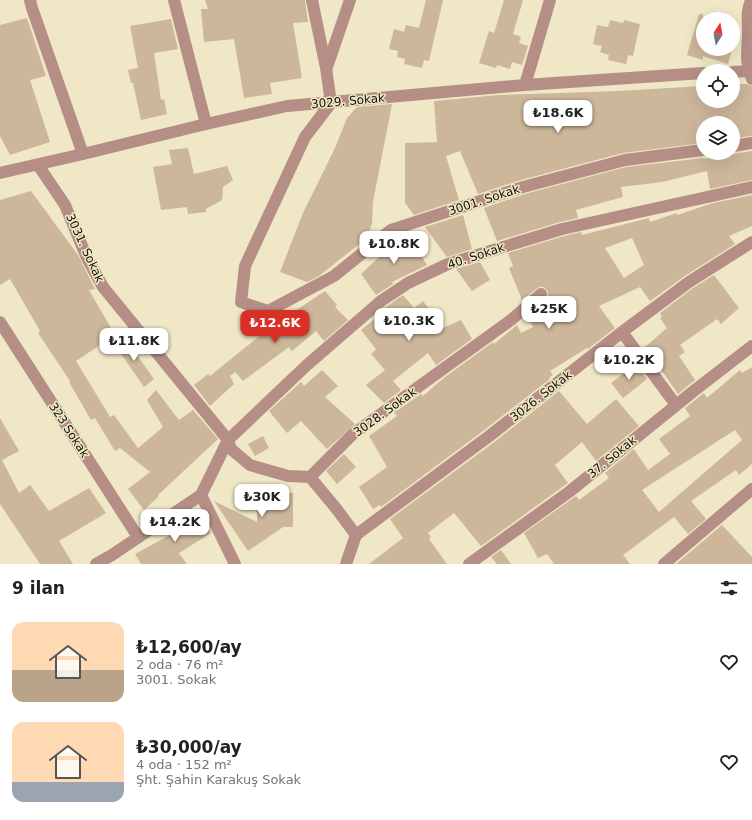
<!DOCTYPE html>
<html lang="tr">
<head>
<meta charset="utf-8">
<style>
  body { margin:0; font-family:"DejaVu Sans",sans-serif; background:#f2f2f2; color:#202124; height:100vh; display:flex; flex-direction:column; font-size:15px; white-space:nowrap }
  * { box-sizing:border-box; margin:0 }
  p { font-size:13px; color:#757577 }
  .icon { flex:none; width:22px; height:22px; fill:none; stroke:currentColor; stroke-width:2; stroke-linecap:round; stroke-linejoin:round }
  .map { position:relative; height:564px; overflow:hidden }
  .drawer { display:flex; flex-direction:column; background:#fff; flex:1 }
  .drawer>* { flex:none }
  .needle { width:26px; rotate:11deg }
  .fabs { position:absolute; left:696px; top:12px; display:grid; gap:8px }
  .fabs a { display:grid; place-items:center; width:44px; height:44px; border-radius:50%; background:#fff; box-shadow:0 4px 16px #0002; font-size:20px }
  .price { position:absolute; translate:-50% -34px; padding:0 9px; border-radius:8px; background:#fff; color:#222; font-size:13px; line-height:26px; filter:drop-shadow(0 1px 2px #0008) }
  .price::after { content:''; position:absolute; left:50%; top:24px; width:12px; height:9px; margin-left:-6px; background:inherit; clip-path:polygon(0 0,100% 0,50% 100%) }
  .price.on { background:#d93025; color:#fff }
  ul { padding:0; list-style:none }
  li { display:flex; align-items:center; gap:12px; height:100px; padding:0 12px }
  li span { display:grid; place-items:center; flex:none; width:112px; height:80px; border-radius:12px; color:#555 }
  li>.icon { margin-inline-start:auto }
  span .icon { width:48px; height:48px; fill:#fffc; stroke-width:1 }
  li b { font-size:17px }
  h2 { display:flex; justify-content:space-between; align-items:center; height:48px; padding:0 12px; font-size:17px }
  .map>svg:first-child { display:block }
  .building { fill:#cdb79b; fill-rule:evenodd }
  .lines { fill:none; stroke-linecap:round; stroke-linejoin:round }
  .street { stroke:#b58f86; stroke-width:12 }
  .labels { text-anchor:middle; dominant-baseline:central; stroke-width:3; stroke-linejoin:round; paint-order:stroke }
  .street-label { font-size:12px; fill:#131005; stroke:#efe7c6 }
</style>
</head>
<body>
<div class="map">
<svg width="752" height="564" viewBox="0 0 752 564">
  <rect width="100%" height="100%" fill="#efe7c6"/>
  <path class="building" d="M205,0H305L308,22L293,23L302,78L270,83L272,94L244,98L234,39L204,42L201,9H208Z
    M426,0H443L429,61L424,60L422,68L404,64L405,59L397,57L398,51L389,49L394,29L404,32L406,25L419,28Z
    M504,0H523L513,34L521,37L519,43L528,46L522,65L512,62L510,69L497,65L496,68L479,63L489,31L494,33Z
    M699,14H703V49H732L728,64L703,56V60L687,55Z
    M27,18L46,76L30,80L50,142L10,155L0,136V25Z
    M171,19L178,49L154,53L161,100L164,99L167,114L141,120L133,83H131L128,70L138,68L130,26Z
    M610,20L623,23L624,20L640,24L633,56L628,55L626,64L608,60L609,55L600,52L602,46L593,44L597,25L608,27Z
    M733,84H746L752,86V136L733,138V123H703V143L623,153L521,180L478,194L460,151L446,156L459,200L414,215L405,203V143L437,142L434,101L499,95L619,91L703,86V101H733Z
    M392,104L373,202L372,223L367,238L319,276L307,282L280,272L303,213L335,148L347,118L357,107Z
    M188,148L194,174L227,166L233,180L223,187L222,200L206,209V212L188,214L187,207L161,210L153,167L172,164L169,150Z
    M752,151V180L710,189L707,171L662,182L621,187L623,197L576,210L578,218L560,222L497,241L484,208L525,194L626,167L703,158V159Z
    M31,191L78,255L95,289L89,290L115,335L76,361L110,417L114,415L138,448L163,427L147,400L156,390L179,420L193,410L218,439L158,495L159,496L144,510L128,489L150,472L120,448L115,451L95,418L91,420L69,382L70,381L38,333L40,331L10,279L0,285V200Z
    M752,195V226L729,236L735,244L685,276L650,301L640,287L599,306L615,328L588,349L587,348L550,371L553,375L549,378L550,379L483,431L381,507L380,505L373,509L359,487L387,467L369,436L397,416L394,413L421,394L423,396L445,377L489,345L493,342L494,344L517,325L521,333L533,327L528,315L546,300L548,296V292L544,287H539L522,300L509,268L513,266L508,253L564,236L581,232L582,235L649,218L650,222L677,213V215L713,203ZM632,238L644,265L624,278L605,248Z
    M463,215L472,249L447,257L425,227Z
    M405,233H407L427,265L392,282L393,284L376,295L361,274Z
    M480,262L490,280L472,291L456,269Z
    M714,275L739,308L721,324L717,319L680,345L685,352L679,356L695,380L678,394L660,368L659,369L648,355L650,354L645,347L667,328L660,318L662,317L660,313L693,288Z
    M325,291L337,305L335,307L348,320L324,341L316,331L292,351L289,347L243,381L235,372L230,376L234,384L210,406L194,385L208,374L210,376L288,313L289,315Z
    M403,295L414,308L423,301L443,328L461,320L472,339L436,365L428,353L393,381L401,390L384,403L366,385L385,370L371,354L376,349L361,330L380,315L378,313L386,307Z
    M124,337L154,379L144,387L114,344Z
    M636,364L647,379L623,398L611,383Z
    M752,367V464L739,475L736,470L691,501L706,519L688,534L674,517L623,555L630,564H554L547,554L538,558L524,533L576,496L579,500L609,478L605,473L634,449L648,470L670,454L659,439L690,416L685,408L704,393L707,398L740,370L742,373ZM735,430L742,440L659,512L642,490Z
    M322,370L338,386L325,397L355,424L327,449L301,421L287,433L269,411L301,382L304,386Z
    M559,391L587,424L616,399L639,426L596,461L582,442L555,465L568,483L481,546L454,513L428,533L431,537L429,539L447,564H369L403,538L390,519L493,443Z
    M0,418L19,451L2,460L19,493L30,485L49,511L89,488L106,513L59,541L73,564H40L0,504Z
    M263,436L269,448L255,456L248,444Z
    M344,454L356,467L337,484L326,471Z
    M257,493H293V527H283L248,551L214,501L257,522Z
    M199,512L211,533L179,553L187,564H141L135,554L170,535L168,530Z
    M722,525L752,557V564H676Z
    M501,550L511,564H497L491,557Z"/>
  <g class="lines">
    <path class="street" d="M30,0L32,8L83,154
      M174,0L206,124
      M312,0L326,68L331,103L305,137L245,266L241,302L268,311L334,276L391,230L523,187L625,160L703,150
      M751,0C746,14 748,18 748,31C748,49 744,61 752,79
      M327,67L350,0
      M733,72L748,71
      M525,85L550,0
      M733,146L752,143
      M38,165L65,205L87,258L103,287L228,440L231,449L250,465L288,476L310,477L353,434L511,320L541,294
      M0,173L83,154L206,124L287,106L525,85L703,73
      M0,322L138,537
      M622,332L676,405
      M310,477L335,507L356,535
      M201,495L235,564
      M96,564L112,555L201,495L228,440L307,365L381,301L408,283L448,264L562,229L752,187
      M346,564L356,535L488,437L622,332L689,282L752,242
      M469,564L569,492L695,390L752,346
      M664,564L752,489"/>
  </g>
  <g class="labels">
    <g class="street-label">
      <text transform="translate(348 101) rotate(-5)">3029. Sokak</text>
      <text transform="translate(484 200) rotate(-18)">3001. Sokak</text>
      <text transform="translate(85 248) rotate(65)">3031. Sokak</text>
      <text transform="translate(476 256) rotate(-18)">40. Sokak</text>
      <text transform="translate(541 396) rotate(-38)">3026. Sokak</text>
      <text transform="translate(385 412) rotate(-36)">3028. Sokak</text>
      <text transform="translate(69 430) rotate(57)">323 Sokak</text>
      <text transform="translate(612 457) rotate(-39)">37. Sokak</text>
    </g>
  </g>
</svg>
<div class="fabs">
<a><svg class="needle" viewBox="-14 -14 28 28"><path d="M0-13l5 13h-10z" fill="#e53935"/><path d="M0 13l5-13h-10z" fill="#757577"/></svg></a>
<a><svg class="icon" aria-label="locate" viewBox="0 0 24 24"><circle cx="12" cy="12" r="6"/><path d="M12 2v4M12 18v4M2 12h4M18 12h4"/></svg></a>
<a><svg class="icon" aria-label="layers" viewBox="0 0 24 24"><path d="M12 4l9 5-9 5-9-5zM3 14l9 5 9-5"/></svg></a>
</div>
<b class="price" style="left:558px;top:134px">₺18.6K</b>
<b class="price" style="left:394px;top:265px">₺10.8K</b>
<b class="price" style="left:549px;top:330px">₺25K</b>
<b class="price" style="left:409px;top:342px">₺10.3K</b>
<b class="price on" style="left:275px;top:344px">₺12.6K</b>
<b class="price" style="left:134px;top:362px">₺11.8K</b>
<b class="price" style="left:629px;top:381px">₺10.2K</b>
<b class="price" style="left:262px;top:518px">₺30K</b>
<b class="price" style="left:175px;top:543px">₺14.2K</b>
</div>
<section class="drawer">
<h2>9 ilan<svg class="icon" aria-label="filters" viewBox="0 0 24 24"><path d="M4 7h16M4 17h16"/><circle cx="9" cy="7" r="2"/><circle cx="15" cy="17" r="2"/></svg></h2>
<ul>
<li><span style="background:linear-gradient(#ffd9b3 60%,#b9a48a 0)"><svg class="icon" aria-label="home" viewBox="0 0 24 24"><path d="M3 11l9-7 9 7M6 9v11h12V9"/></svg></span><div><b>₺12,600/ay</b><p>2 oda · 76 m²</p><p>3001. Sokak</p></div><svg class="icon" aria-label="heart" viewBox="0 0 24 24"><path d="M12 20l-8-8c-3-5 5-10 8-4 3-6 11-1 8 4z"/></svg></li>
<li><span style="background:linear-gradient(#ffd9b3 75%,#9aa5b1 0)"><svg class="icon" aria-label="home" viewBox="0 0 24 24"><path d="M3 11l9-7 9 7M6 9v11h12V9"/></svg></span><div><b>₺30,000/ay</b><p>4 oda · 152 m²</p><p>Şht. Şahin Karakuş Sokak</p></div><svg class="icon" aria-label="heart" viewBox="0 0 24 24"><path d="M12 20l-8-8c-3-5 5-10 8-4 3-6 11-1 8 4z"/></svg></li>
</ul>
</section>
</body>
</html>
